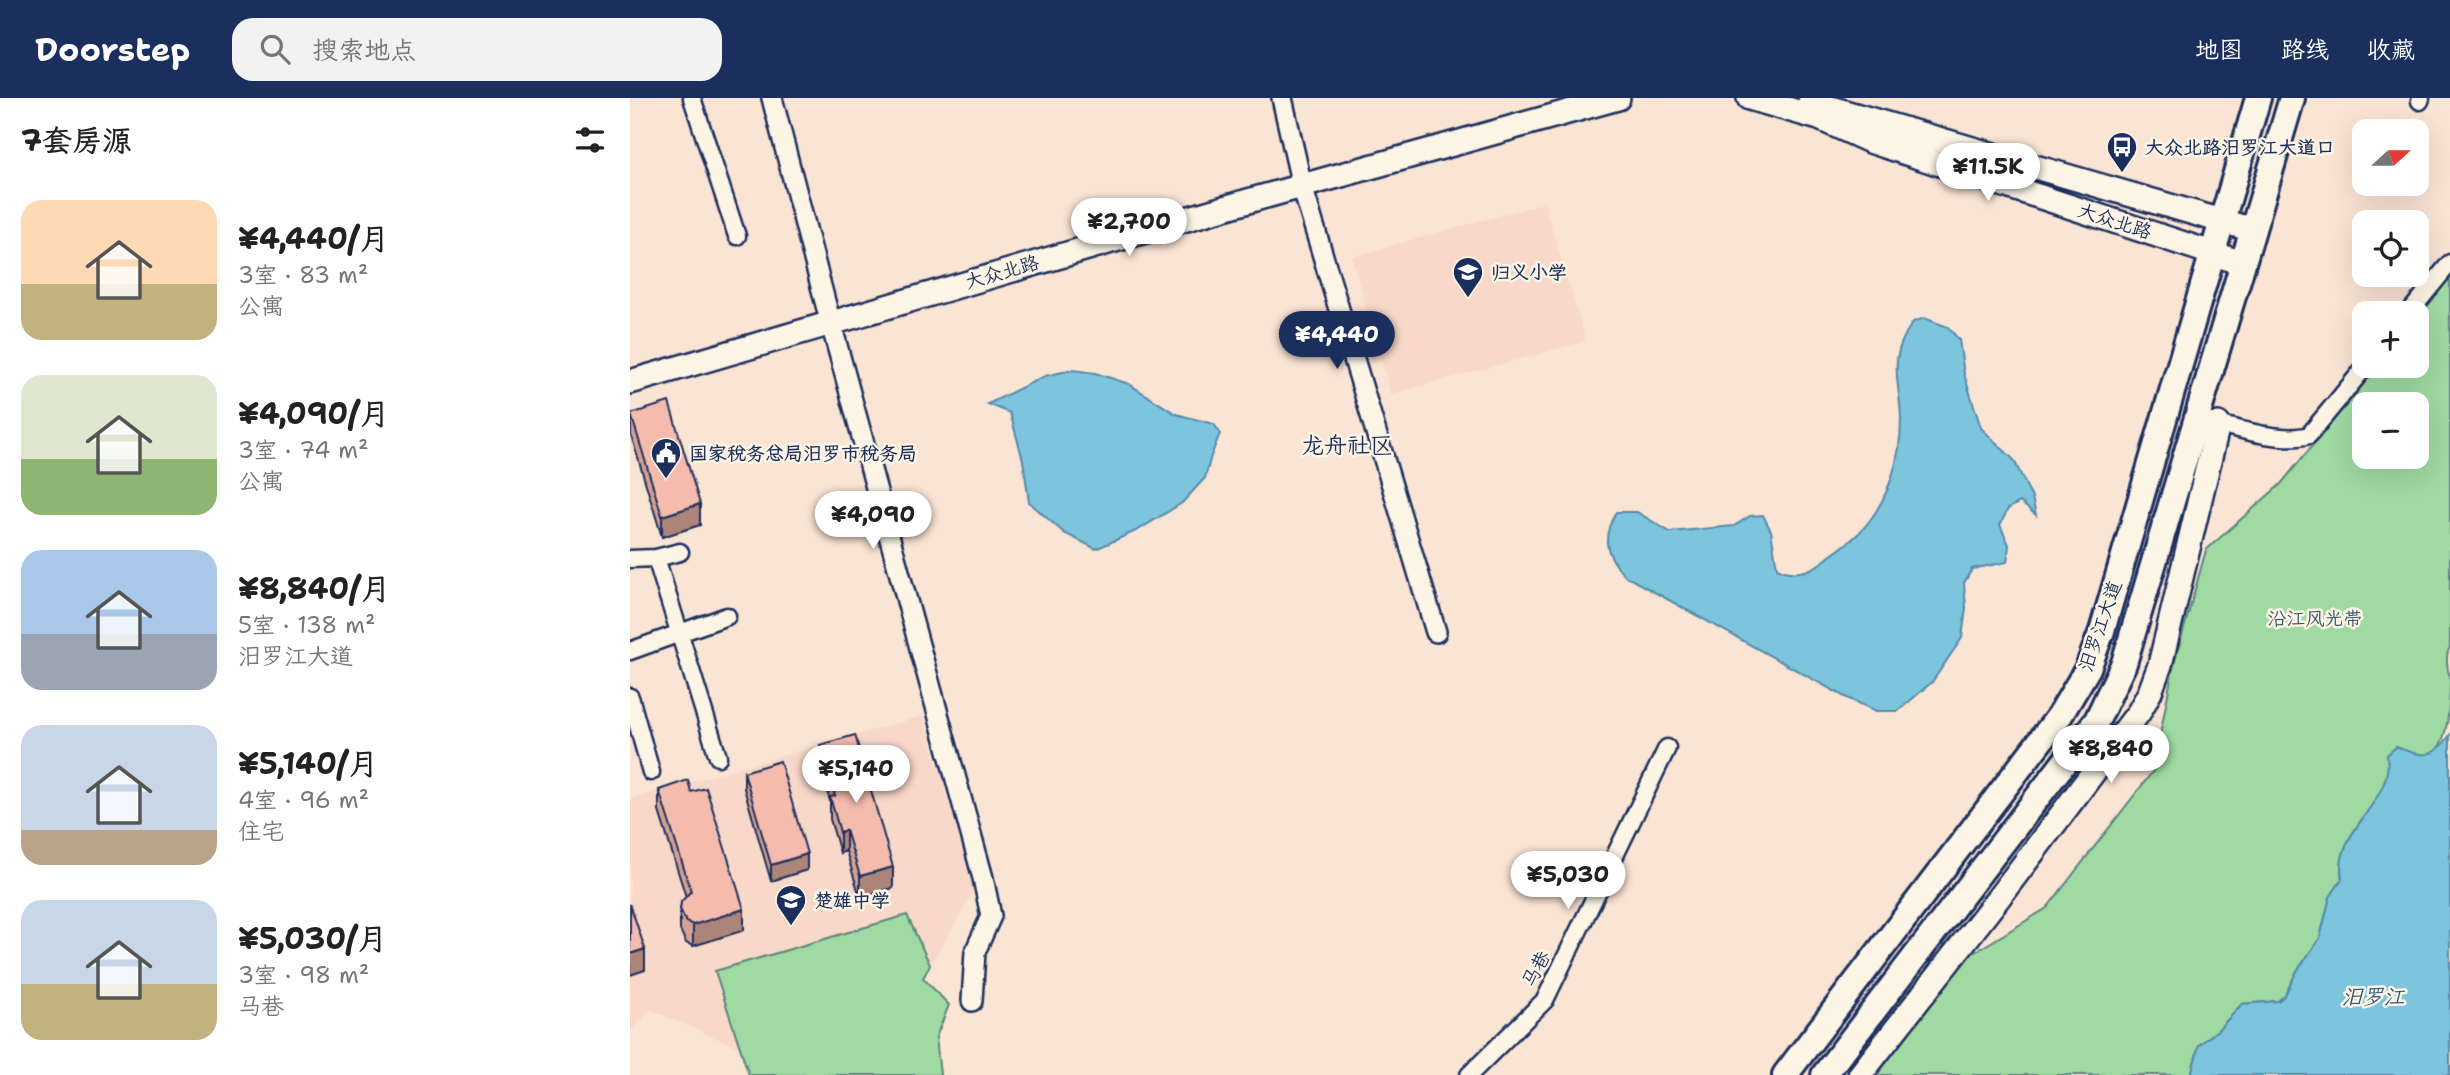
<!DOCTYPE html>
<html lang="zh">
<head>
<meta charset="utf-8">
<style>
  body { margin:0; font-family:"Shantell Sans","LXGW WenKai TC",sans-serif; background:#f2f2f2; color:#222; height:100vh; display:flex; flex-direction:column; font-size:26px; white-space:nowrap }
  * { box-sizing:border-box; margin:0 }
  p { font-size:23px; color:#767676 }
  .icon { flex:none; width:38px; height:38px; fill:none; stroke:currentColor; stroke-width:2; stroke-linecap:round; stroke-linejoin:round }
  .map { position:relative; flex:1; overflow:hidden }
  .details { display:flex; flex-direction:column; background:#fff; width:630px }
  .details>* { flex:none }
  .needle { width:46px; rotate:69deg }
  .buttons { position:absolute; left:1722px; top:21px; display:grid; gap:14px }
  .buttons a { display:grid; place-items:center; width:77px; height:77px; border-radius:14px; background:#fff; box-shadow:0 7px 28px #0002; font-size:35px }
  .price { position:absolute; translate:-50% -60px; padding:0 16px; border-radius:24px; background:#fff; color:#222; font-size:23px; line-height:46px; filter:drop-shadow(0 2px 4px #0008) }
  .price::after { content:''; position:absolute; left:50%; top:42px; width:21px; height:16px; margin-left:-10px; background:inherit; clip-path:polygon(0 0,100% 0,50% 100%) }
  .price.current { background:#1b2f5e; color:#fff }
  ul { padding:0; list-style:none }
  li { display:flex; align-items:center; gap:21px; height:175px; padding:0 21px }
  li span { display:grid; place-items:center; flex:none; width:196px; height:140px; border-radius:21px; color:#555 }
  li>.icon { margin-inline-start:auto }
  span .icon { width:84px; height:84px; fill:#fffc; stroke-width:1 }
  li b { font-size:30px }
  h2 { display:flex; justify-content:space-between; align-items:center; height:84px; padding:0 21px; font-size:30px }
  header { display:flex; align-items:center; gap:42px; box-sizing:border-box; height:98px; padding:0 35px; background:#1b2f5e; color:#fff }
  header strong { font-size:33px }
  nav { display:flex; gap:38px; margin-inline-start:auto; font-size:24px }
  .search { width:490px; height:63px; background:#f2f2f2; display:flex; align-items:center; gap:18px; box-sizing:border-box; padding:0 24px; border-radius:21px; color:#767676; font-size:26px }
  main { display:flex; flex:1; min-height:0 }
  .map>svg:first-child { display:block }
  .built { fill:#f8d8c8 }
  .green { fill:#9edaa1; stroke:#5c8480; stroke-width:2; fill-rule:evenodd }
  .water { fill:#7cc5dc; stroke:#5589aa; stroke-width:2 }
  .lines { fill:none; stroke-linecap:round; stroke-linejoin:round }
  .minor-casing { stroke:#1b2f5e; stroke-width:21 }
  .tertiary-casing { stroke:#1b2f5e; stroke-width:24 }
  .secondary-casing { stroke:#1b2f5e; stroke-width:28 }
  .primary-casing { stroke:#1b2f5e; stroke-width:30 }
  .minor { stroke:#fcf5e5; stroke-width:16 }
  .tertiary { stroke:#fcf5e5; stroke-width:19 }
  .secondary { stroke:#fcf5e5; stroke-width:23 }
  .primary { stroke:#fcf5e5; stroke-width:24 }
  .wall { fill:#d3a295; stroke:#1b2f5e; stroke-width:2 }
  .shaded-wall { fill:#ac8479; stroke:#1b2f5e; stroke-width:2 }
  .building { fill:#f5bcad; stroke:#1b2f5e; stroke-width:2 }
  .labels { text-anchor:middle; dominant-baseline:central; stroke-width:5; stroke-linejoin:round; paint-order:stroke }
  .poi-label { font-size:19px; font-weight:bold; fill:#1b2f5e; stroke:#fcf5e5; text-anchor:start }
  .street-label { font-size:19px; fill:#1b2f5e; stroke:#fcf5e5 }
  .park-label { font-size:19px; fill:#3c5a6f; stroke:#fcf5e5 }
  .water-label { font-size:21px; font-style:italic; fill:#33547e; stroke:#fcf5e5 }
  .quarter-label { font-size:23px; fill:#1b2f5e; stroke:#fcf5e5 }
</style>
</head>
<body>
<header>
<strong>Doorstep</strong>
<div class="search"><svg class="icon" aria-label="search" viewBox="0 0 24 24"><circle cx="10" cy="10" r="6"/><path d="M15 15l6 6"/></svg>搜索地点</div>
<nav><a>地图</a><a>路线</a><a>收藏</a></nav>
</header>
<main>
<section class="details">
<h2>7套房源<svg class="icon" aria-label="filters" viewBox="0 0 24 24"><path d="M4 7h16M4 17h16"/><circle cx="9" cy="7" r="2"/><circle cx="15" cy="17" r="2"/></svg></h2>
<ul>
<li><span style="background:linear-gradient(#ffd9b3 60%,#c2b280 0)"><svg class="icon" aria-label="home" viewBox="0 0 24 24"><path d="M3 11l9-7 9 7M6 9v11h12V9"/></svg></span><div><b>¥4,440/月</b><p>3室 · 83 m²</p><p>公寓</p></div></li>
<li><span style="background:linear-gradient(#dfe7d0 60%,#8fb573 0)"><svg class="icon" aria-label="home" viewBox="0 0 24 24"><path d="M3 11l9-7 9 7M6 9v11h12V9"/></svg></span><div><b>¥4,090/月</b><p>3室 · 74 m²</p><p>公寓</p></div></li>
<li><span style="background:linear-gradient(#a9c7e8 60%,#9aa5b1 0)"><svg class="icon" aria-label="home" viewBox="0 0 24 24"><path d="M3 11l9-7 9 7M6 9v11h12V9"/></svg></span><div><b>¥8,840/月</b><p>5室 · 138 m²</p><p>汨罗江大道</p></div></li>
<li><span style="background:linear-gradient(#c9d6e8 75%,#b9a48a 0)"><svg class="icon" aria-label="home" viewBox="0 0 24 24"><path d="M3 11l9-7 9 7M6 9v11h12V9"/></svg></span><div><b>¥5,140/月</b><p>4室 · 96 m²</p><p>住宅</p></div></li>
<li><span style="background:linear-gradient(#c9d6e8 60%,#c2b280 0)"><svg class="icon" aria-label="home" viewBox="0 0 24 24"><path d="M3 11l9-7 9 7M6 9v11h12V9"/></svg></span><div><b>¥5,030/月</b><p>3室 · 98 m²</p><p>马巷</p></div></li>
</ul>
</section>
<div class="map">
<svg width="1820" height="977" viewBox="0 0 1820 977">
  <rect width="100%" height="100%" fill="#fae4d4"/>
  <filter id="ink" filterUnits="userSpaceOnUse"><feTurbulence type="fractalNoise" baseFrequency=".0143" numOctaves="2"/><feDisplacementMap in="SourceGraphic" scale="14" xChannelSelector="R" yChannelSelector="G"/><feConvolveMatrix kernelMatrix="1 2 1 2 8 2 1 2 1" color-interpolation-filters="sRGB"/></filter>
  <g filter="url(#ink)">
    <path class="built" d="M914,105L956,243L761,296L722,159Z
      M293,618L345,791L293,880L319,907L306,939L310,977H119L110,950L21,912L0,934V701Z"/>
    <path class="green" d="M1820,178V549C1815,557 1817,571 1820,579C1820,602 1820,660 1792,658C1784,657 1774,652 1766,649C1762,661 1760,676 1755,687C1738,719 1705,743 1712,781L1700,800L1690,840L1667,873L1655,897L1648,903L1612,906L1589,931L1569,947L1561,977H1247L1335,860L1417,810L1523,673L1543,570L1576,452L1651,386L1747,268H1787V219ZM1734,306H1787V359H1734Z
      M277,817L300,867L293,880L319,907L306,939L310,977H119L85,873Z"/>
    <path class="water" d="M1294,220L1318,229L1329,242L1334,276L1351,330L1384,362L1402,400L1406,417L1390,404L1378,411L1370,427L1379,447L1377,464L1342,471L1334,485L1336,510L1332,540L1302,584L1268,613H1246L1217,600L995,478C975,456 971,440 986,414H1007L1040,434L1104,428L1120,418L1133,417L1141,433L1147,470C1167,480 1184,472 1200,458C1210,451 1221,443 1229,435C1258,406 1271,361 1271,321C1270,281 1256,263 1283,224Z
      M442,272L465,275L499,286L546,316L584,326L590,335L581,358L575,380L552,405L508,432L466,451L434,435L399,404L393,362L380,315L358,306L415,278Z
      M1820,637V977H1561L1569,947L1589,931L1612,906L1648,903L1655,897L1667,873L1690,840L1700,799L1712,781C1703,731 1765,705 1757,657L1766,649C1794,659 1802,662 1820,637Z"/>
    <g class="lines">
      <g class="minor-casing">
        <path id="minor" d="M62,0L107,138
          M1790,3L1791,0
          M1779,215L1820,165
          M1581,324C1608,331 1653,345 1679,337L1736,268
          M26,460L88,659
          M0,461L26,460L50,454
          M0,553L97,518
          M0,599L21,674
          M839,977L915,902L1037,650"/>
      </g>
      <g class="tertiary-casing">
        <path id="tertiary" d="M142,0L197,211L353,780L361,818L345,854L342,903
          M652,0L672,88L806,534"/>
      </g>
      <g class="secondary-casing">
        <path id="secondary" d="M1119,0L1189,20L1240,43L1612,165
          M1180,4L1623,132
          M0,284L618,103L988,0
          M1230,977L1366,803L1509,614L1520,594L1530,567L1588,326"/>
      </g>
      <g class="primary-casing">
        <path id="primary" d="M1155,977L1430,617L1458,570L1472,533L1628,0
          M1194,977L1467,622L1494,565L1662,0"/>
      </g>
      <use href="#minor" class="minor"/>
      <use href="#tertiary" class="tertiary"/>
      <use href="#secondary" class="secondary"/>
      <use href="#primary" class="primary"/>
    </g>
    <path class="wall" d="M1,316L70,427L32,439L1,337Z
      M190,647L263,790L230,799L216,753L210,755L200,721V703L190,669Z
      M114,674L177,772L141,783L114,690Z
      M29,692L61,694L114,832L63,848L56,845L50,832V811L56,799L29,713Z"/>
    <path class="shaded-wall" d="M70,406V427L32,439V418Z
      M216,732V753L210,755V734Z
      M177,756V772L141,783V767Z
      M263,769V790L230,799V778Z
      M114,811V832L63,848V827Z
      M15,851V872L0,877V856Z"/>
    <path class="building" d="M39,304L70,406L32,418L1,316Z
      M225,637L263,769L230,778L216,732L210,734L200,699L205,698L190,647Z
      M150,663L177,756L141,767L114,674Z
      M58,682L61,694L76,690L114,811L63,827L56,824L50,811L51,804L61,793L29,692Z
      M0,806L15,851L0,856Z"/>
  </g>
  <defs>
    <g id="bus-pin" transform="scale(1.575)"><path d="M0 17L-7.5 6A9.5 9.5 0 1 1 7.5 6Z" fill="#1b2f5e" stroke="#fcf5e5"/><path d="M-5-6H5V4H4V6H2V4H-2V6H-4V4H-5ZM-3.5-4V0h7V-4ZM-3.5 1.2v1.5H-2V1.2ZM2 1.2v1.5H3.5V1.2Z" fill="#fff"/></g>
    <g id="school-pin" transform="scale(1.575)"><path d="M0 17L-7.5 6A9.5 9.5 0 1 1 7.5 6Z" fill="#1b2f5e" stroke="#fcf5e5"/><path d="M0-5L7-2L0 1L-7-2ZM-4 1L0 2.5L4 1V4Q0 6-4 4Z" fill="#fff"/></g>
    <g id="civic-pin" transform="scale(1.575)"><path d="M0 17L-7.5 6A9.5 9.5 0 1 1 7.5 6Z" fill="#1b2f5e" stroke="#fcf5e5"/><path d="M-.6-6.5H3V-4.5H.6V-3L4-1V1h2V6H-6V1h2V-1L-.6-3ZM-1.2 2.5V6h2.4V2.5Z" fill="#fff"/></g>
  </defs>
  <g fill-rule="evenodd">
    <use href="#bus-pin" x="1492" y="49"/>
    <use href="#school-pin" x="838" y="174"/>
    <use href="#civic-pin" x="36" y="355"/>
    <use href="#school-pin" x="161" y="802"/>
  </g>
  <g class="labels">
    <g class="poi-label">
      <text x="1515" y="49">大众北路汨罗江大道口</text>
      <text x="861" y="174">归义小学</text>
      <text x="59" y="355">国家税务总局汨罗市税务局</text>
      <text x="184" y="802">楚雄中学</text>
    </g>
    <g class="street-label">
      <text transform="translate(1485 123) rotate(18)">大众北路</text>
      <text transform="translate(372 174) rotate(-16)">大众北路</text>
      <text transform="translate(1470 528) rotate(-71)">汨罗江大道</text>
      <text transform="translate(906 871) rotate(-62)">马巷</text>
    </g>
    <g class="park-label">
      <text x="1685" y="520">沿江风光带</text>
    </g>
    <g class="water-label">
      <text x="1743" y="899">汨罗江</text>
    </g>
    <g class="quarter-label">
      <text x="717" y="347">龙舟社区</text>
    </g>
  </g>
</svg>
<div class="buttons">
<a><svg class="needle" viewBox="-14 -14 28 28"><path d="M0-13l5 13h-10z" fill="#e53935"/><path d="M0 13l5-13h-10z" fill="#767676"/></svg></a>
<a><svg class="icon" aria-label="locate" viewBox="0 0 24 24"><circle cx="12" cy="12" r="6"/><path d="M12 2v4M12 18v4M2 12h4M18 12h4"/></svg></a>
<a>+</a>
<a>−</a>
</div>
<b class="price" style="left:1358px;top:105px">¥11.5K</b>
<b class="price" style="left:499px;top:160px">¥2,700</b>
<b class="price current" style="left:707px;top:273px">¥4,440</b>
<b class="price" style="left:243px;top:453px">¥4,090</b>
<b class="price" style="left:1481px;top:687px">¥8,840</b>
<b class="price" style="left:226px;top:707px">¥5,140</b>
<b class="price" style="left:938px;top:813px">¥5,030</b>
</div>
</main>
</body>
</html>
